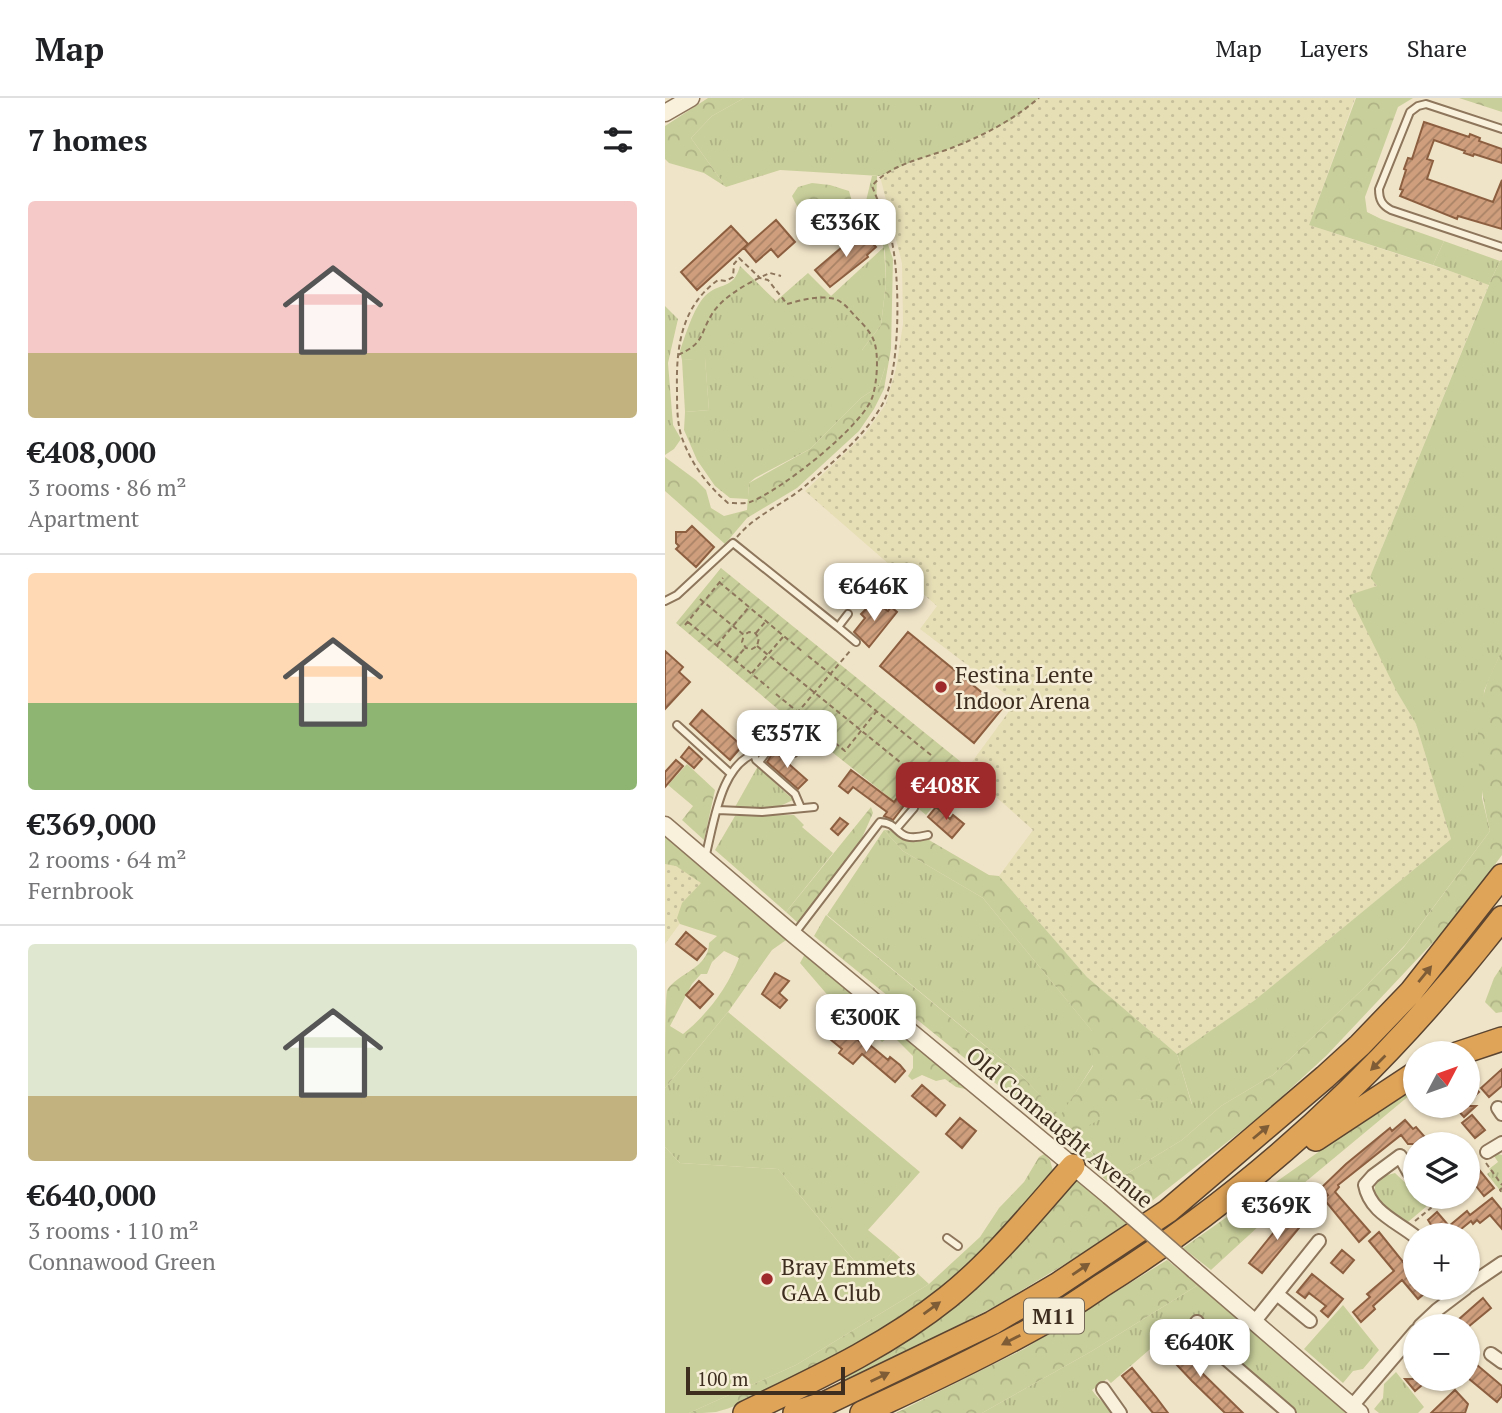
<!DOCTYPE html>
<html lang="en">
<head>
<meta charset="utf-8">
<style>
  body { margin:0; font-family:"PT Serif",serif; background:#f6f6f6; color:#202124; height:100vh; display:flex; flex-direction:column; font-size:26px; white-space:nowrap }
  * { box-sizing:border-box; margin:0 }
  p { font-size:23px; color:#757577 }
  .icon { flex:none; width:38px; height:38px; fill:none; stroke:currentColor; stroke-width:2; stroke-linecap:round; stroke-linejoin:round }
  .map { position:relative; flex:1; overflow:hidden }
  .details { display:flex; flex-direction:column; background:#fff; width:665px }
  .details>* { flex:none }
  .needle { width:46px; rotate:49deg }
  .fabs { position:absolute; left:738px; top:943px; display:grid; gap:14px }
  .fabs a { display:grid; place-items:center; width:77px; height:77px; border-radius:50%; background:#fff; box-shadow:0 2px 5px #0004; font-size:35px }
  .scale { position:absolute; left:21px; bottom:18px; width:159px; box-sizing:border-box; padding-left:7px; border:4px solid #3d2e20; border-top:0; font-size:19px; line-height:24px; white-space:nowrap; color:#3d2e20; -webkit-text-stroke:5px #f7eed8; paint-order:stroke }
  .price { position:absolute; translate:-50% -60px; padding:0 16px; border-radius:14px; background:#fff; color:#222; font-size:23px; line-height:46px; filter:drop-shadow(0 2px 4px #0008) }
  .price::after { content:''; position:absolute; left:50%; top:42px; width:21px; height:16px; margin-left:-10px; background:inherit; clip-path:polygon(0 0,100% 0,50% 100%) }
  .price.active { background:#9e2a2b; color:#fff }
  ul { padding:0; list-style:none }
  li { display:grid; align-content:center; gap:14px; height:371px; padding:0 28px }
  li+li { border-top:2px solid #e0e0e0 }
  li span { display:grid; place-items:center; height:217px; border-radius:7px; color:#555 }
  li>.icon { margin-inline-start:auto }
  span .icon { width:126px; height:126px; fill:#fffc; stroke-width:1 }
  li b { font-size:30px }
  h2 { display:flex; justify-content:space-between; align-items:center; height:84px; padding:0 28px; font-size:30px }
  header { display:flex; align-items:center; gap:42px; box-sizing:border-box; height:98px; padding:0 35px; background:#fff; border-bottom:2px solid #e0e0e0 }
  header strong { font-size:33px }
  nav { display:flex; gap:38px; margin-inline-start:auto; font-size:24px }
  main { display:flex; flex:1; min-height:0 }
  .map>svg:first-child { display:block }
  .farmland { fill:url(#farmland-dots) }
  .grass { fill:url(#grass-tufts) }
  .forest { fill:url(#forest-crowns); fill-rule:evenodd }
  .garden { fill:url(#garden-furrows) }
  .pitch { fill:#c9cf9b }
  .building { fill:url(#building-hatch); stroke:#8d5f41; stroke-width:2 }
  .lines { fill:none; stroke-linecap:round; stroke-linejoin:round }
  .service-casing { stroke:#8d765c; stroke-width:10 }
  .minor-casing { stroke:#8d765c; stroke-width:16 }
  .tertiary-casing { stroke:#8d765c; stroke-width:19 }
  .motorway-casing { stroke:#5b4430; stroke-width:26 }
  .path { stroke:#8d765c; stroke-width:2; stroke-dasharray:5 3.5; stroke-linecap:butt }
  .service { stroke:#faf1dc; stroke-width:6 }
  .minor { stroke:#faf1dc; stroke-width:12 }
  .tertiary { stroke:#faf1dc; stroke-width:16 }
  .motorway { stroke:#e0a458; stroke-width:23 }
  .tertiary-bridge-casing { stroke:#8d765c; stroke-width:19; stroke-linecap:butt }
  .tertiary-bridge { stroke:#faf1dc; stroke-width:16 }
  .oneway { fill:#7e5d36 }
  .poi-dot { fill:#9e2a2b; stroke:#f7eed8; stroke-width:2.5 }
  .labels { text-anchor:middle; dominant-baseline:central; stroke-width:5; stroke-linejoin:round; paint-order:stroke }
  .shield { fill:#f7eed8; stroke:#756857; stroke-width:2 }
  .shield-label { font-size:21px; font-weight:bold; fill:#3d2e20 }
  .poi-label { font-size:23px; fill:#3d2e20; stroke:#f7eed8; text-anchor:start }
  .street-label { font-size:23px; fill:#3d2e20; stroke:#f7eed8 }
</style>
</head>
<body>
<header>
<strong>Map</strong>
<nav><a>Map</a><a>Layers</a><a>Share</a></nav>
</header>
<main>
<section class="details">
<h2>7 homes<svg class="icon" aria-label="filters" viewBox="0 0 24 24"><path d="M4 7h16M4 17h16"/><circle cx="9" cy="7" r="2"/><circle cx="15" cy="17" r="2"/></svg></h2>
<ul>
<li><span style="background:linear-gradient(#f6c9c9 70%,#c2b280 0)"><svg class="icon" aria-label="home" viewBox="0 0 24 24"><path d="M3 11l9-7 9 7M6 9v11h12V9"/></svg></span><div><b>€408,000</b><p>3 rooms · 86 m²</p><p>Apartment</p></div></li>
<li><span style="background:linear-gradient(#ffd9b3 60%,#8fb573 0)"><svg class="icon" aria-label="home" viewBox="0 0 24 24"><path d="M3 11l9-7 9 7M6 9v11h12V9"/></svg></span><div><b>€369,000</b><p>2 rooms · 64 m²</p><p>Fernbrook</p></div></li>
<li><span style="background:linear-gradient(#dfe7d0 70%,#c2b280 0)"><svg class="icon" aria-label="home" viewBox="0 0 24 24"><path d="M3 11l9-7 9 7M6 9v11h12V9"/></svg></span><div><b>€640,000</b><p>3 rooms · 110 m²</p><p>Connawood Green</p></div></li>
</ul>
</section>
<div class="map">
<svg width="837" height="1315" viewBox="0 0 837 1315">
  <defs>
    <pattern id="farmland-dots" width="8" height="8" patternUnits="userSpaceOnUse" patternTransform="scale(1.75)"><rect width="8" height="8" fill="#e6deb5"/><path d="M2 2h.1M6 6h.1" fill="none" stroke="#c6bf9b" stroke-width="1.8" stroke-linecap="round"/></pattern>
    <pattern id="grass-tufts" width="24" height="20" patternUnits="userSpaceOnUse" patternTransform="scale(1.75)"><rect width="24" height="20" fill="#c9cf9b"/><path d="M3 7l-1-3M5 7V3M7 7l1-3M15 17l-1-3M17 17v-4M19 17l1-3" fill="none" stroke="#aeb285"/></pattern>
    <pattern id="forest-crowns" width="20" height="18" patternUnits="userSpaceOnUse" patternTransform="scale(1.75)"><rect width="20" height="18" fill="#c9cf9b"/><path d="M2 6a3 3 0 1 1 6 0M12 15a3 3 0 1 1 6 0" fill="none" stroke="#aeb285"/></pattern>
    <pattern id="garden-furrows" width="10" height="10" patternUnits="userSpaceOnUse" patternTransform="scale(1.75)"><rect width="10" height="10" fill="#c9cf9b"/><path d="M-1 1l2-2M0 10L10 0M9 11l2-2" fill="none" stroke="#aeb285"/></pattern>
    <pattern id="building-hatch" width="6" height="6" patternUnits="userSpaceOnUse" patternTransform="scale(1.75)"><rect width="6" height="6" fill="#cf9f7d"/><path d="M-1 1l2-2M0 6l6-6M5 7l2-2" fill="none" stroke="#a98266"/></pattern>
  </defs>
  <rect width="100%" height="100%" fill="#f0e4c8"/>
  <path class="farmland" d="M374,0H690L644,127L824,186L705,479L712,488L732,594L751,626L786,741L590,902L512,956L422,879L334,778L368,732L301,672L351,604L255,531L272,508L140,393L199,337L221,306L231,271L238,226L237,165L215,78L345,23Z
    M0,760L50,777L0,846Z"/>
  <path class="grass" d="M79,0H374L345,23L289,49L249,63L215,78L115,72L61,89L26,40L47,18Z
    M779,143L835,163L824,186H837V552L819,593L817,700L825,733L741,846L701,888L608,977L556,1008L517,1042L450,1083L418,1044L358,979L162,817L219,732L238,753L318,800L428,934V967L398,1015L472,1001L527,1006L512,956L590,902L786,741L751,626L732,594L684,497L712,488L705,479L824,187L768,167Z
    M219,149L221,185L216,227L197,252L220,270L214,288L196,300L145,351L90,380L84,385L83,401L65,400L50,388L32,362L19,332L20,314L44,312L40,261L17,262L15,253C20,238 29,209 40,198C55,183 68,193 75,168L111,203L143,175L166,198Z
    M0,208L13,221L3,265L8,327L16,341L9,351L0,357Z
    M93,668C102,676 121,698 130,701L109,711L70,709Z
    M129,717L139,727L137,729L168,755L121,814L50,752L70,718Z
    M63,914L255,1074L203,1132L228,1153L206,1183L113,1071L15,1065L0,1049V990Z
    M833,1056L837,1057V1095L822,1076L826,1073L824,1071L833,1064L829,1058Z
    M730,1075L751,1095V1099H754L762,1108L743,1124L718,1110L710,1102V1087L719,1078Z
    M533,1187L683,1315H625L573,1273L532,1217L516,1228L514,1226L446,1285L442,1281L427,1292C433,1302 443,1306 449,1315H317L427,1253Z
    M678,1207L714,1252L698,1271L688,1273L678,1285L639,1251Z
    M731,1274L759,1309L753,1315H714L709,1311L718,1300L719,1286Z"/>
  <path class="forest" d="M43,0H79L47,18L26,40L61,89L39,75L4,65L0,61V28Z
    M691,0H748L733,9L700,99L702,114L716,121L779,143L768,167L644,127Z
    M794,0H837V14Z
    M207,78H212L211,111L228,161L226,251L219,291L209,311L194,333L132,390L82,420L60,446L0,393V359L31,382L41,392L46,410L59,418L82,412L84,385L145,351L196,300L214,288L220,270L199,267L197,252L216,227L221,185L220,153L201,103Z
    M147,85L165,87L184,93L188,107L162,133L151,137C144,122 133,113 127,98L133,89Z
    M837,162V192L824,186L835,163Z
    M837,552V757L789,822L662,957L598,1016L478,1110L450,1083H442L345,997L149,838L161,817L358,979L395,1018L428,968L427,933L318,800L238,753L219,732L252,735L324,777L334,778L422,879L512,956L527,1007L472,1001L410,1035L450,1083L517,1042L556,1008L608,977L701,888L739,849L825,733C815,690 806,636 820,592C824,579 831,565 837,552Z
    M22,666L50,692L39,742L17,722L28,708L3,687Z
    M206,709L208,715L197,740L133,825L121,814Z
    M0,735L124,840L107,852L63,914L0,990C0,974 0,901 2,892C13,875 44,870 44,845L52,838L15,826L12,820L17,805L36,785L11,768L0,766ZM59,853L74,860C63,889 42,917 18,936L5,928L27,886L36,876H42L47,864Z
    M141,854L197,901L191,908L177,912L172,908L135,865Z
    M837,868V914L831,915L820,904L829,880Z
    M203,907L305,992L291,989L280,981L271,983L257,977L247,982L243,978L248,970V958L230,940L224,939L217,944C211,937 204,932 206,921L199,913Z
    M751,988V992L609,1110L595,1127L546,1172L518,1150L714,1011Z
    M379,1056L385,1062L388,1073C338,1135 281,1192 213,1235C188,1251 159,1263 133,1277C107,1291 79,1307 51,1314C43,1315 32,1315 24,1315L131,1267L264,1186L315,1139L334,1110L359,1084L374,1059Z
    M411,1073L466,1122L418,1155L331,1208L178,1285L177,1276L241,1234Z
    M502,1162L533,1187L427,1253L317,1315H231L359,1251Z"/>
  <path class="garden" d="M56,470L301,668L261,717L237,697L230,704L114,612L11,525Z"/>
  <path class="pitch" d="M40,260L44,312L20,314L17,262Z
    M0,1049L15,1065L113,1071L205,1182L228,1153L264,1186L131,1267L24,1315H0Z"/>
  <path class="building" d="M759,24L804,39L805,36L815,40L814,43L837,51V65L809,56L808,58L799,55L800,53L769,42L762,61L768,63L762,81L828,104L837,82V131L793,118L792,121L735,98L738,92L735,91L741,72L739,71L743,60L747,61Z
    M111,122L130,144L113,159L106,151L91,164L79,150Z
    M66,128L83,146L32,192L16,174Z
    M196,133L211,149L202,157L203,159L165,189L150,172Z
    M27,428L49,449L31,469L11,451L14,448L11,445V434H21Z
    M209,503L223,513L226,509L232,514L204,549L189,534L200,520L196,516Z
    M243,534L337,611L309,645L215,568Z
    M0,553L18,569L14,574L25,584L0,611Z
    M37,612L77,648L65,662L25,626Z
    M24,649L37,661L29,670L16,659Z
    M109,653L142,682L133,691L102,664Z
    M11,662L18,668L0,689V674Z
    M186,672L229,704L236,695L244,701L228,722L219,718L222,714L188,689L183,695L174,688Z
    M271,709L285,721L288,717L299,726L287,740L263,719Z
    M175,720L183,726L173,737L166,731Z
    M21,834L41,851L32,862L11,846Z
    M110,875L124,883L114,895L122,902L115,910L97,896Z
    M34,883L48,896L35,910L21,897Z
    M178,929L194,943L198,938L206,945L205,947L223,962L225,959L235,967L240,973L230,984L197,956L188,966L174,955L177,951L166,942Z
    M837,971V988L824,999L816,990Z
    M803,982L814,994L803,1004Z
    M257,987L280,1007L271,1018L247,998Z
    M789,1008H811L799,1019Z
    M807,1017L820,1032L810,1040L797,1025Z
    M295,1020L311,1033L297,1050L281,1036Z
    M740,1022L748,1031L751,1029L766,1046H743L736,1037L673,1087L674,1089L670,1094L705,1134L694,1144L662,1105L659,1100L663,1097L657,1089L681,1066L725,1030L727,1033Z
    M803,1058L829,1090L819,1098L803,1078Z
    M827,1100L837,1112V1131L825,1117L815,1125L812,1122L808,1126L806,1123L790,1136L792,1138H773L763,1122L772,1114L784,1128L802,1113L805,1117Z
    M626,1113L639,1124L597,1175L584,1165Z
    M714,1134L751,1180V1190H766L753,1201L737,1182L708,1208L710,1211L696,1224L688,1214L705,1199L702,1196L729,1173L704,1143Z
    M677,1152L689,1162L678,1175L666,1165Z
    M647,1176L678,1201L663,1219L656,1213L661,1208L644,1195L640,1200L632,1194Z
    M818,1200L826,1210L803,1229L801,1228L794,1221Z
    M505,1239L530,1268L578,1315H560L527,1283L511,1266L513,1264L497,1248Z
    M812,1267L837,1288V1298L832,1304L803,1280Z
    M467,1270L491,1299L503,1315H488L457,1278Z
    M740,1281H764L750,1293Z
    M790,1292L803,1306L800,1315H766Z"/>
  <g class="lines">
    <g class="service-casing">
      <path id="service" d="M837,31L761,6L753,8L745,14L714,91C714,102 717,107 726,112L837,149
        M0,503L12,497L68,445L173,529L183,516
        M173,529L191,544
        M12,627L65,675
        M89,656L91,662L130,696L136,710
        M94,664L112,641L129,655
        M53,712L97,714L149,709
        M231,731L249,710
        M40,760C49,726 55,664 94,654L106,629
        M130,835L215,724C238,725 228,746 263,737
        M282,1140L293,1148"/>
    </g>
    <g class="minor-casing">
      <path id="minor" d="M833,1010L837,1016
        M822,1054L837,1045
        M744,1074L735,1058L708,1078L700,1087C705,1114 731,1123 751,1139
        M803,1188L837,1165
        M612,1196L645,1223
        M590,1223L654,1143
        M532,1224L553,1254L624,1315
        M755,1228L772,1212L801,1190
        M826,1256L837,1264
        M438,1291L455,1315
        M687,1308L751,1233"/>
    </g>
    <g class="tertiary-casing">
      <path id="tertiary" d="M0,15L26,0
        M0,727L129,837L444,1098
        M529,1172L695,1315"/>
    </g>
    <g class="motorway-casing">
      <path id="motorway" d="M792,956L837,941
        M651,1041L751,975
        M80,1315C150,1281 222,1248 283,1199C330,1161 368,1113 408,1068
        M130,1315L161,1305L327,1225L392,1187L503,1113L660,979L695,947L746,894L837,778
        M197,1315C258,1287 319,1258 378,1225C398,1214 417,1201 436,1188C591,1091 725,965 837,820"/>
    </g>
    <path class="path" d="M74,160L95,180L103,182L122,206C137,202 154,197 170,201C178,204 184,211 190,218C197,225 206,234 209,243C214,257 212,283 208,297C201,326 114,394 85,404C78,406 70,405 63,405C42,387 27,367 17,340C12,325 12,309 12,292C11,249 16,209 53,182L61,183L68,179L69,166Z
      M13,257C40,245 34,237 47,216C58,198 86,183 105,175L116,178
      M72,439C91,416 118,407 140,388C168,364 199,339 217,307C236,274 235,181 227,144C223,125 214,106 207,88C226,65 262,60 289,49C322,36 347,22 374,0
      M54,484L138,554
      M35,501L79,537L84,534L90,535L94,540L92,548L87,551L81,550L77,544L79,537
      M23,524L104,590
      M20,527L58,480
      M91,535L101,523
      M52,547L84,509
      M92,548L251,677
      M143,558L266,657
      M70,562L80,550
      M87,575L118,539
      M111,596L180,653L211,614
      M126,622L185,553
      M821,1065L837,1087
      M837,1090L835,1092L837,1095
      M750,1123L766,1110L757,1099"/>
    <use href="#service" class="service"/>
    <use href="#minor" class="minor"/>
    <use href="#tertiary" class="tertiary"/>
    <use href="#motorway" class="motorway"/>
    <g class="tertiary-bridge-casing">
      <path id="tertiary-bridge" d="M444,1098L529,1172"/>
    </g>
    <use href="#tertiary-bridge" class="tertiary-bridge"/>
  </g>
  <defs><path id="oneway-solid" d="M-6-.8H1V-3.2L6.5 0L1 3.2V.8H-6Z" transform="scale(1.75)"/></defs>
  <g class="oneway">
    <use href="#oneway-solid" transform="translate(760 876) rotate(-51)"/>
    <use href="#oneway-solid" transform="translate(713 965) rotate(135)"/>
    <use href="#oneway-solid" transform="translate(596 1034) rotate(-40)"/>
    <use href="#oneway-solid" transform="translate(416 1171) rotate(-34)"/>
    <use href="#oneway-solid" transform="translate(267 1210) rotate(-36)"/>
    <use href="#oneway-solid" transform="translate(346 1242) rotate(153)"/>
    <use href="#oneway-solid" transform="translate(215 1279) rotate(-26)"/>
  </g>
  <g class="poi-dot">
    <circle cx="276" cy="589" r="7"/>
    <circle cx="102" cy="1181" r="7"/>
  </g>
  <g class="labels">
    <rect class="shield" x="359" y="1200.5" width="60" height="35" rx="5"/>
    <g class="shield-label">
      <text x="389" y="1218">M11</text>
    </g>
    <g class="poi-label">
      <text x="290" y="576">Festina Lente<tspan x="290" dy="26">Indoor Arena</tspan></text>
      <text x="116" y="1168">Bray Emmets<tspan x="116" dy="26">GAA Club</tspan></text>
    </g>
    <g class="street-label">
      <text transform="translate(395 1029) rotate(40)">Old Connaught Avenue</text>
    </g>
  </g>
</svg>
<div class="fabs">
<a><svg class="needle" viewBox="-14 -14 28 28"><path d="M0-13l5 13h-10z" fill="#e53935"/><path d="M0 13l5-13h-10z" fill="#757577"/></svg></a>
<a><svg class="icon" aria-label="layers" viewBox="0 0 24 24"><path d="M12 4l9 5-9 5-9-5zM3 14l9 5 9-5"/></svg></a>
<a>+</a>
<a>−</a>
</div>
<div class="scale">100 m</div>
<b class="price" style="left:181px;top:161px">€336K</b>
<b class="price" style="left:209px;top:525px">€646K</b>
<b class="price" style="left:122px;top:672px">€357K</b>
<b class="price active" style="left:281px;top:724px">€408K</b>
<b class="price" style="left:201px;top:956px">€300K</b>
<b class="price" style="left:612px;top:1144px">€369K</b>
<b class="price" style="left:535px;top:1281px">€640K</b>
</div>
</main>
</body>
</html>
